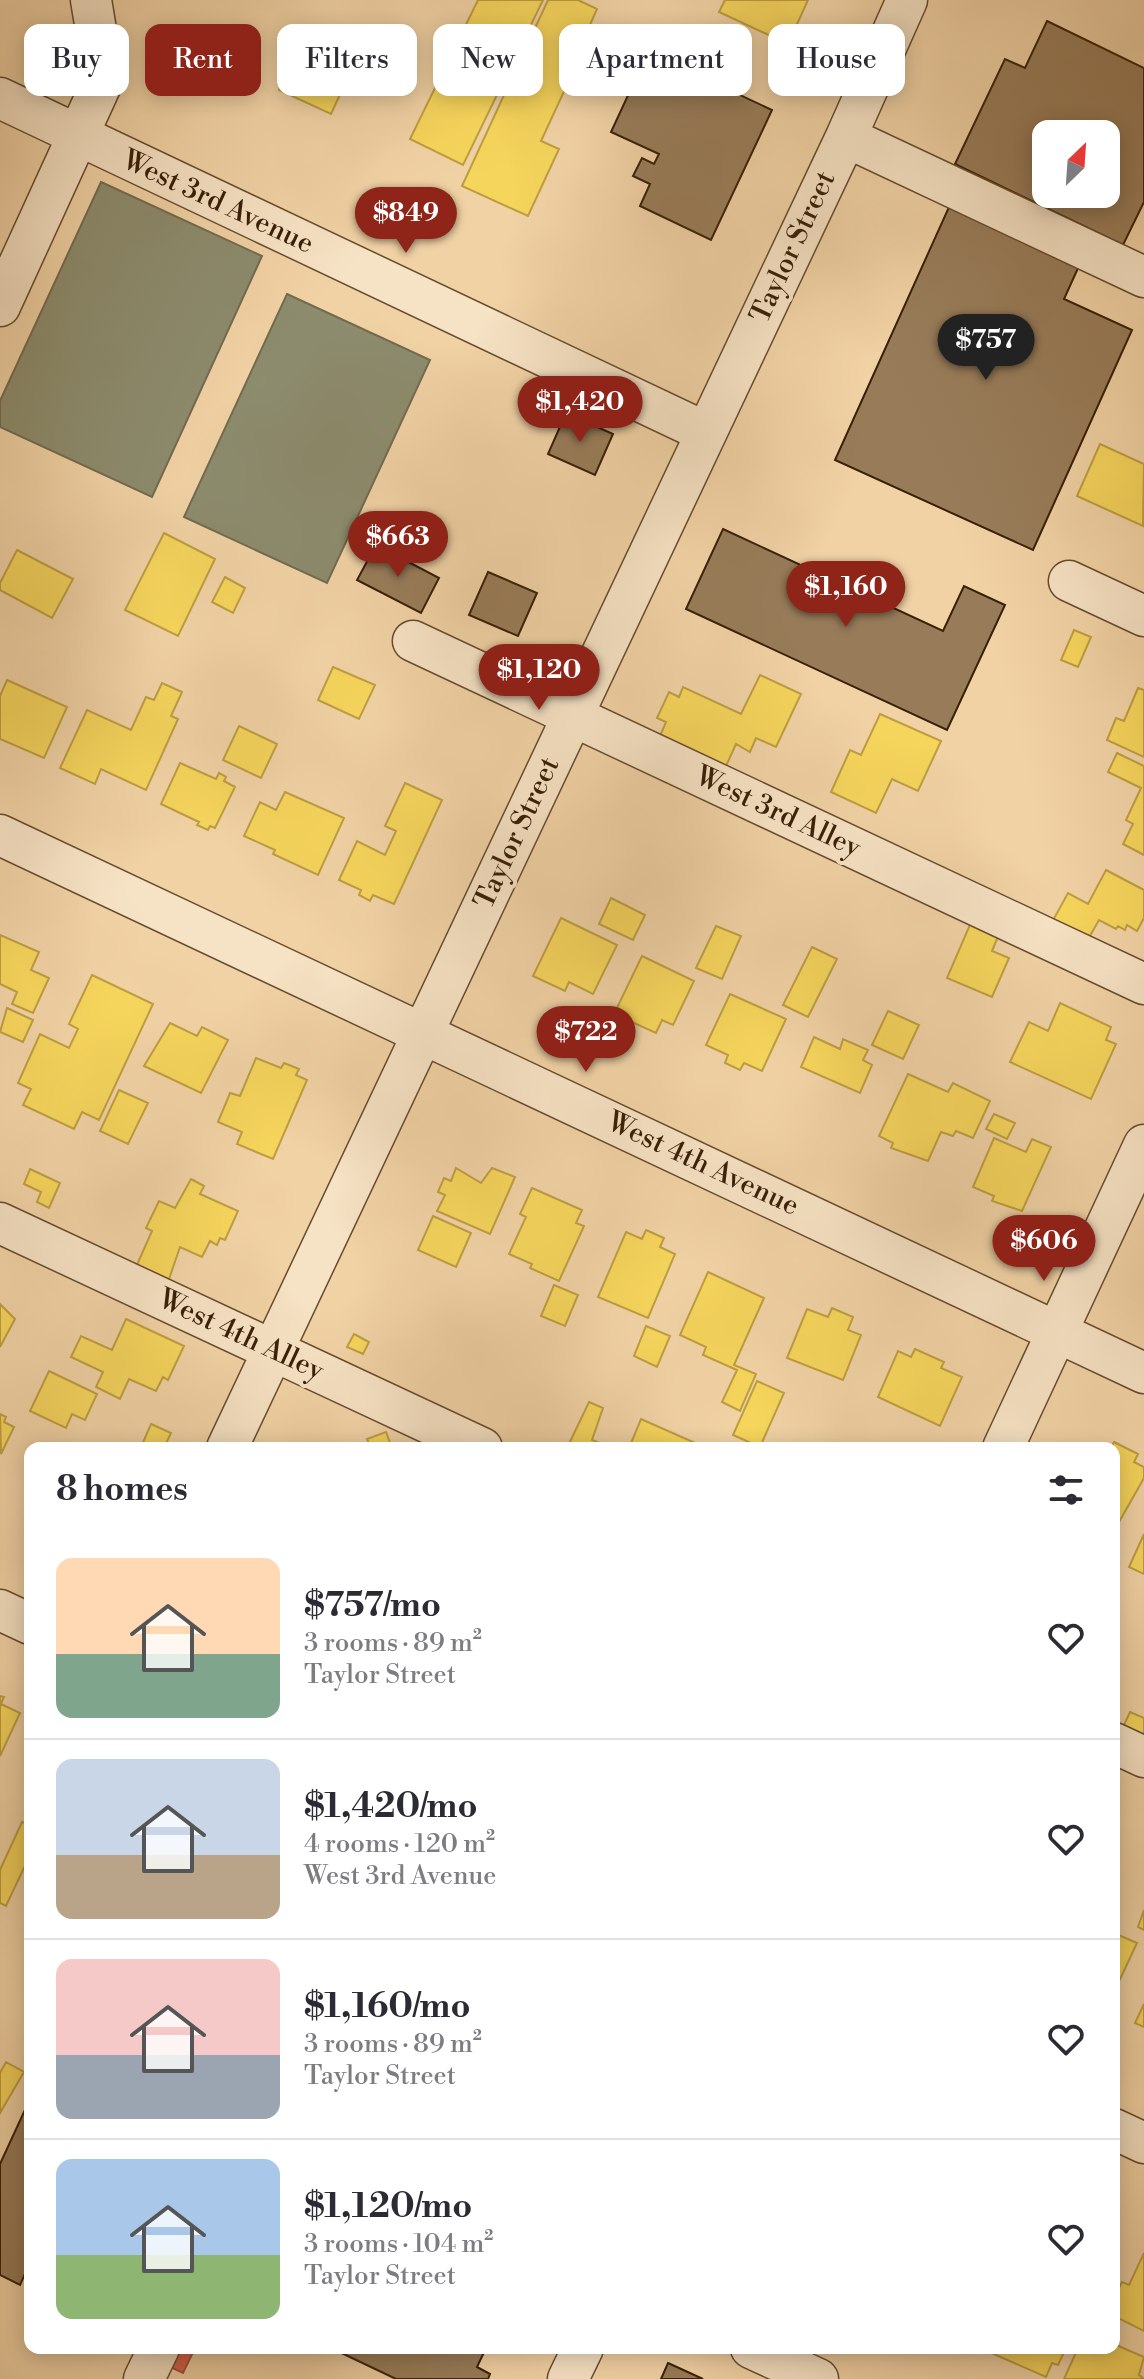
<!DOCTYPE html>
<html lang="en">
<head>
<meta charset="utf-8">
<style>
  body { margin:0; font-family:"Libre Bodoni",serif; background:#f2f2f3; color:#2b2b33; height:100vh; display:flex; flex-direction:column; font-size:30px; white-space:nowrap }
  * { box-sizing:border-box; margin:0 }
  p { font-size:26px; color:#7c7c81 }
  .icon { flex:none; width:44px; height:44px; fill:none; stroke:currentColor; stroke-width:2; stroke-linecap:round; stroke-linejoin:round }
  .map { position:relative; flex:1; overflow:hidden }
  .sheet { position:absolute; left:24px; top:1442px; width:1096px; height:912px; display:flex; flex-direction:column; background:#fff; border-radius:16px; box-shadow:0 4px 20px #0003 }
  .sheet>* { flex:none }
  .hud { position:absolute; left:24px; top:24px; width:1096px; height:72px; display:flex; gap:16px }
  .needle { width:52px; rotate:25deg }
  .buttons { position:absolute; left:1032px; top:120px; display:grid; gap:16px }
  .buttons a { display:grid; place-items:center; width:88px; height:88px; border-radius:16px; background:#fff; box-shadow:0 4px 20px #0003; font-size:40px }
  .price { position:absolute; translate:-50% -68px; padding:0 18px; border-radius:28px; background:#8f2418; color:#fff; font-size:26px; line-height:52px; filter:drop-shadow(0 2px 4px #0008) }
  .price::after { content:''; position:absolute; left:50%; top:48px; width:24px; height:18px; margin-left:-12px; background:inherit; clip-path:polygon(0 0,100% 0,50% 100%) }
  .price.active { background:#222; color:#fff }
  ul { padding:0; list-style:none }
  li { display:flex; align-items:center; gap:24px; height:200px; padding:0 32px }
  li+li { border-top:2px solid #e1e1e2 }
  li span { display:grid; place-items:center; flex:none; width:224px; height:160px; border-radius:16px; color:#555 }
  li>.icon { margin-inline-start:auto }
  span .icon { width:96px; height:96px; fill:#fffc; stroke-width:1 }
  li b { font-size:34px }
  h2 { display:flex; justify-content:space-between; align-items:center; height:96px; padding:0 32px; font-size:34px }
  .pill { padding:0 28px; border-radius:16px; background:#fff; box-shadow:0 4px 20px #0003; font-size:28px; line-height:72px }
  .pill.active { background:#8f2418; color:#fff }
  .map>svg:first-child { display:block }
  .homes { fill:#f6d55c; stroke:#bd9e42; stroke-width:2 }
  .shops { fill:#d6604d; stroke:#a74c38; stroke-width:2 }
  .industry { fill:#8c8c6e; stroke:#736b4f; stroke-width:2 }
  .building { fill:#987c59; stroke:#381f07; stroke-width:2; fill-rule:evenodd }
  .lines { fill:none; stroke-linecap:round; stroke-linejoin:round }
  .minor-casing { stroke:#664c2e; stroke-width:43 }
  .minor { stroke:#f6e2c4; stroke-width:40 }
  .labels { text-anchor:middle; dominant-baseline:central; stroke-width:8; stroke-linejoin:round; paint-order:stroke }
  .street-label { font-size:28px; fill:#381f07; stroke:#f6e2c4 }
</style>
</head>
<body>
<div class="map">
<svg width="1144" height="2379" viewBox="0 0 1144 2379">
  <rect width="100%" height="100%" fill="#f1d2a5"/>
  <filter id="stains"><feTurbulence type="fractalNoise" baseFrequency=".0025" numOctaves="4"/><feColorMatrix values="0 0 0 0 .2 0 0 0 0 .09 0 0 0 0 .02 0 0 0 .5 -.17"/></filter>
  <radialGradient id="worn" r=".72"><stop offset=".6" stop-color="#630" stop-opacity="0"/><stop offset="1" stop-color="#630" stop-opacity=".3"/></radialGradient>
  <path class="homes" d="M478,0H543L463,165L410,139Z
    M548,0H578L597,9L589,27L593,29L541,141L559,149L528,216L462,186Z
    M725,0H808L788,44L719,12Z
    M331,37L354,47L343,70L350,73L331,114L279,90L298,49L320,59Z
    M1100,444L1144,464L1143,526L1077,496Z
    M164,533L215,559L178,636L125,610Z
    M17,550L73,579L52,618L0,590V583Z
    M225,577L245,588L233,613L212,602Z
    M1074,630L1091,637L1078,667L1061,660Z
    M333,667L375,685L359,719L318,700Z
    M760,675L801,694L776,747L756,738L750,752L736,744L726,766L660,736L666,722L657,718L669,692L679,697L683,687L741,714Z
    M7,680L67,707L44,758L0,739V696Z
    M162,683L182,692L171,716L178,719L146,790L101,769L95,784L60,768L87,710L131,730L146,697L154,700Z
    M1138,688L1144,690V757L1107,740L1116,718L1124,721Z
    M880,714L941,741L918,791L892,779L876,813L831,792L850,750L861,755Z
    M239,726L277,744L261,778L223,760Z
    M1117,753L1144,766V855L1123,844L1133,824L1126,820L1141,788L1108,772Z
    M180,763L216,779L219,773L226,777L224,781L235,787L215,828L210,826L208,830L197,825L199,822L161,804Z
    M405,783L442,800L394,904L373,895L370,901L359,895L361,890L339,880L357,841L385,855L396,831L385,826Z
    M285,792L344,818L318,875L273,854L275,850L244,836L260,802L276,810Z
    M1106,870L1144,890V918L1137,931L1127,925L1125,930L1118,926L1116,929L1099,920L1087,941L1052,922L1068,893L1088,904Z
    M611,898L645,915L633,940L599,924Z
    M561,918L617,945L593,994L569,982L565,991L533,976Z
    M972,920L1000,932L992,951L1009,958L992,997L947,978Z
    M716,926L741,936L722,979L696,968Z
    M0,935L39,952L31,970L49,978L33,1013L12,1004L17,992L0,984Z
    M812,947L837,959L808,1017L783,1005Z
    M642,956L694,981L673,1025L662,1020L656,1033L614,1014Z
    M92,975L153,1004L99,1120L82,1112L74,1129L23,1105L31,1089L18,1083L40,1034L69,1048L78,1029L69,1024Z
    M730,994L786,1019L762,1071L744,1063L740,1070L725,1063L728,1055L706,1045Z
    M1060,1003L1111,1027L1106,1040L1116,1044L1091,1099L1010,1062L1029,1022L1048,1031Z
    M7,1008L33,1020L23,1042L0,1032Z
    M888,1011L919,1025L903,1059L872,1045Z
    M170,1023L197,1036L202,1027L228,1040L201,1093L144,1066Z
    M814,1037L840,1049L843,1039L868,1050L863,1060L872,1065L860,1093L801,1067Z
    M256,1058L281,1068L284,1063L299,1069L296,1075L307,1080L273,1159L237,1144L242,1132L218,1122L230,1093L240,1096Z
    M908,1074L948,1092L953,1083L990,1101L973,1138L956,1131L953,1136L941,1132L928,1161L891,1148L893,1143L879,1136Z
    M119,1090L148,1103L128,1144L100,1131Z
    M994,1114L1015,1123L1007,1139L986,1129Z
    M994,1138L1026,1152L1032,1139L1051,1147L1022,1211L992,1201L994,1196L973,1187Z
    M456,1168L481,1183L492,1168L515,1177L490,1234L437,1211L445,1195L438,1192L444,1178L451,1181Z
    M30,1169L60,1183L49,1208L37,1202L41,1192L24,1184Z
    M191,1179L204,1186L200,1194L238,1211L225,1240L220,1238L217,1245L210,1241L202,1257L180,1247L168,1282L136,1267L152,1231L146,1228L159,1201L175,1208Z
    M532,1188L582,1210L576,1223L584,1226L559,1281L530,1268L532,1264L509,1254L526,1217L520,1214Z
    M433,1216L471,1233L456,1267L418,1250Z
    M646,1230L664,1238L660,1247L675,1254L648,1318L598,1297L626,1232L642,1239Z
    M708,1272L764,1298L734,1365L756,1374L740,1411L722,1402L737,1370L703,1355L706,1347L680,1335Z
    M554,1285L578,1295L565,1326L541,1316Z
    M0,1304L15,1319L0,1347Z
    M832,1308L853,1317L848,1330L861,1335L843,1380L787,1358L807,1309L828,1317Z
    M126,1319L184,1346L168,1380L163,1377L156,1391L129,1379L120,1399L96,1387L103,1372L71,1357L81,1336L112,1350Z
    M646,1326L670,1336L657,1367L634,1356Z
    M354,1334L369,1342L363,1354L347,1347Z
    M915,1349L944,1362L941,1368L962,1377L940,1426L878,1397L898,1351L911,1357Z
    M49,1371L97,1394L85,1420L72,1414L66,1428L30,1411Z
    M757,1381L784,1393L760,1447L733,1435Z
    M589,1402L603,1408L592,1440L605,1445L604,1448H567Z
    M0,1414L6,1417L4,1422L14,1427L1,1454Z
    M641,1419L702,1446L701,1448H629Z
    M151,1424L171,1433L164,1448L141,1447Z
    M386,1432L392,1448H371L367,1439Z
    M1114,1442L1138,1454L1134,1462L1144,1467V1478L1119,1522L1114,1519L1111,1448Z
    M1144,1534V1574L1129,1567Z
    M0,1696L4,1697L1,1704L20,1713L0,1756Z
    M1130,1712L1144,1718V1737L1123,1727Z
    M22,1822L30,1825V1855L6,1906L0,1903V1870Z
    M1144,1910V1930L1138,1927Z
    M1114,1933L1137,1943L1114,1992Z
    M1144,2004V2027L1135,2023Z
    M6,2062L24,2072L0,2113V2073Z
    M1144,2253V2331L1114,2316V2298L1122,2282L1129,2285Z
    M1114,2344L1144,2357L1139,2375L1144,2379H1064L1078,2348H1114Z
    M989,2348H1066L1058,2365L1052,2363L1046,2377L987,2351Z"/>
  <path class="shops" d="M172,2348H195L183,2373L164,2364Z"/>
  <path class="industry" d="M101,182L262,256L152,497L0,427V401Z
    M287,294L430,360L327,583L184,517Z"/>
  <path class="building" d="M1047,21L1144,68V202L1123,245L955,164L1005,59L1025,68ZM1046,134H1106V194H1046Z
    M648,52L772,110L711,240L640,206L650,184L633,176L642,158L654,164L659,154L611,132Z
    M949,207L1079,266L1064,299L1132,330L1033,550L835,460Z
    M566,413L613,434L595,475L548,454Z
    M723,529L943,631L964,586L1005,605L947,730L686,609Z
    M376,545L439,578L421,613L357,580Z
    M488,572L537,593L518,636L469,615Z
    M30,2099V2263L20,2285L0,2275V2164Z
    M331,2348H486L477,2367L490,2374L488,2379H396Z
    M668,2363L703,2379H661Z"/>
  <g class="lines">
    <g class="minor-casing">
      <path id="minor" d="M0,98L705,432
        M846,137L1144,277
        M0,306L100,87L103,72L91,0
        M1069,581L1144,616
        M413,641L1144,984
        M0,835L1144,1373
        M0,1223L482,1448
        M227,1448L846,137L907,0
        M1003,1448L1144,1145
        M0,1610L30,1624
        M1114,1743L1144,1757
        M1114,2129L1144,2143
        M751,2348L818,2379
        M144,2379L159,2348
        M568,2379L583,2348"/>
    </g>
    <use href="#minor" class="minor"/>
  </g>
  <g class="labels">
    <g class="street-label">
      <text transform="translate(218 202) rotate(25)">West 3rd Avenue</text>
      <text transform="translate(793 247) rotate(-65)">Taylor Street</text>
      <text transform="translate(778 812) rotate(25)">West 3rd Alley</text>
      <text transform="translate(517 833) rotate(-65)">Taylor Street</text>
      <text transform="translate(703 1164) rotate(25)">West 4th Avenue</text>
      <text transform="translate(241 1335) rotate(25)">West 4th Alley</text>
    </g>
  </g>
  <rect width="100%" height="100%" filter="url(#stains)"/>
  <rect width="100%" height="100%" fill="url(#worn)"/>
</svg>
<div class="buttons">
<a><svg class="needle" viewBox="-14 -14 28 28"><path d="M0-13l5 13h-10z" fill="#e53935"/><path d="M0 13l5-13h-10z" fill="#7c7c81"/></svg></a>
</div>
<b class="price" style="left:406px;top:255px">$849</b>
<b class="price active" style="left:986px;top:382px">$757</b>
<b class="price" style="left:580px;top:444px">$1,420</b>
<b class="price" style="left:398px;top:579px">$663</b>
<b class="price" style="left:846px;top:629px">$1,160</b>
<b class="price" style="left:539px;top:712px">$1,120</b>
<b class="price" style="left:586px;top:1074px">$722</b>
<b class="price" style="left:1044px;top:1283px">$606</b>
<div class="hud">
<a class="pill">Buy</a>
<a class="pill active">Rent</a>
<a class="pill">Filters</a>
<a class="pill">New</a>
<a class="pill">Apartment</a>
<a class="pill">House</a>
</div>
<section class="sheet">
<h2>8 homes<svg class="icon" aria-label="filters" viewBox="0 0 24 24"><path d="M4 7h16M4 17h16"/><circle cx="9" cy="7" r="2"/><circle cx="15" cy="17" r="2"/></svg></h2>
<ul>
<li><span style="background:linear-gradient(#ffd9b3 60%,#7fa58c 0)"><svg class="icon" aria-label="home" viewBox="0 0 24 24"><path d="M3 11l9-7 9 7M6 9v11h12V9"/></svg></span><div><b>$757/mo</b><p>3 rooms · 89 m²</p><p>Taylor Street</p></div><svg class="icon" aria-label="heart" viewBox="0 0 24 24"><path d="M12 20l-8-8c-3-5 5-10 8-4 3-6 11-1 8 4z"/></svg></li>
<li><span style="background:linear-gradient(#c9d6e8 60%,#b9a48a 0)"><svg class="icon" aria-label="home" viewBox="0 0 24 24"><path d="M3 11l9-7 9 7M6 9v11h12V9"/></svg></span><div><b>$1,420/mo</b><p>4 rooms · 120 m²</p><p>West 3rd Avenue</p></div><svg class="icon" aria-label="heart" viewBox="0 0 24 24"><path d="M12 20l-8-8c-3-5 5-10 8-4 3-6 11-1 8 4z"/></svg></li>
<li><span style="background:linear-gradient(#f6c9c9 60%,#9aa5b1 0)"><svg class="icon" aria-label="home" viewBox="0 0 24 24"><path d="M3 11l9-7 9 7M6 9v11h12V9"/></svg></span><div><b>$1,160/mo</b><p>3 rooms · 89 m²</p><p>Taylor Street</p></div><svg class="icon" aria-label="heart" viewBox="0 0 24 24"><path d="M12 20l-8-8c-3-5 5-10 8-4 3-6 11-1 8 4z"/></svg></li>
<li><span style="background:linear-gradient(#a9c7e8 60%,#8fb573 0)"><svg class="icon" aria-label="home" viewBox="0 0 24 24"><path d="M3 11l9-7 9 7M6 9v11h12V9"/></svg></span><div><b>$1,120/mo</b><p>3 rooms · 104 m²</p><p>Taylor Street</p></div><svg class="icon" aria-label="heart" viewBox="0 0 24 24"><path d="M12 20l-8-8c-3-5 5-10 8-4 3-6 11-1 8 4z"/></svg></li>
</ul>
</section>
</div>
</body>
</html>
